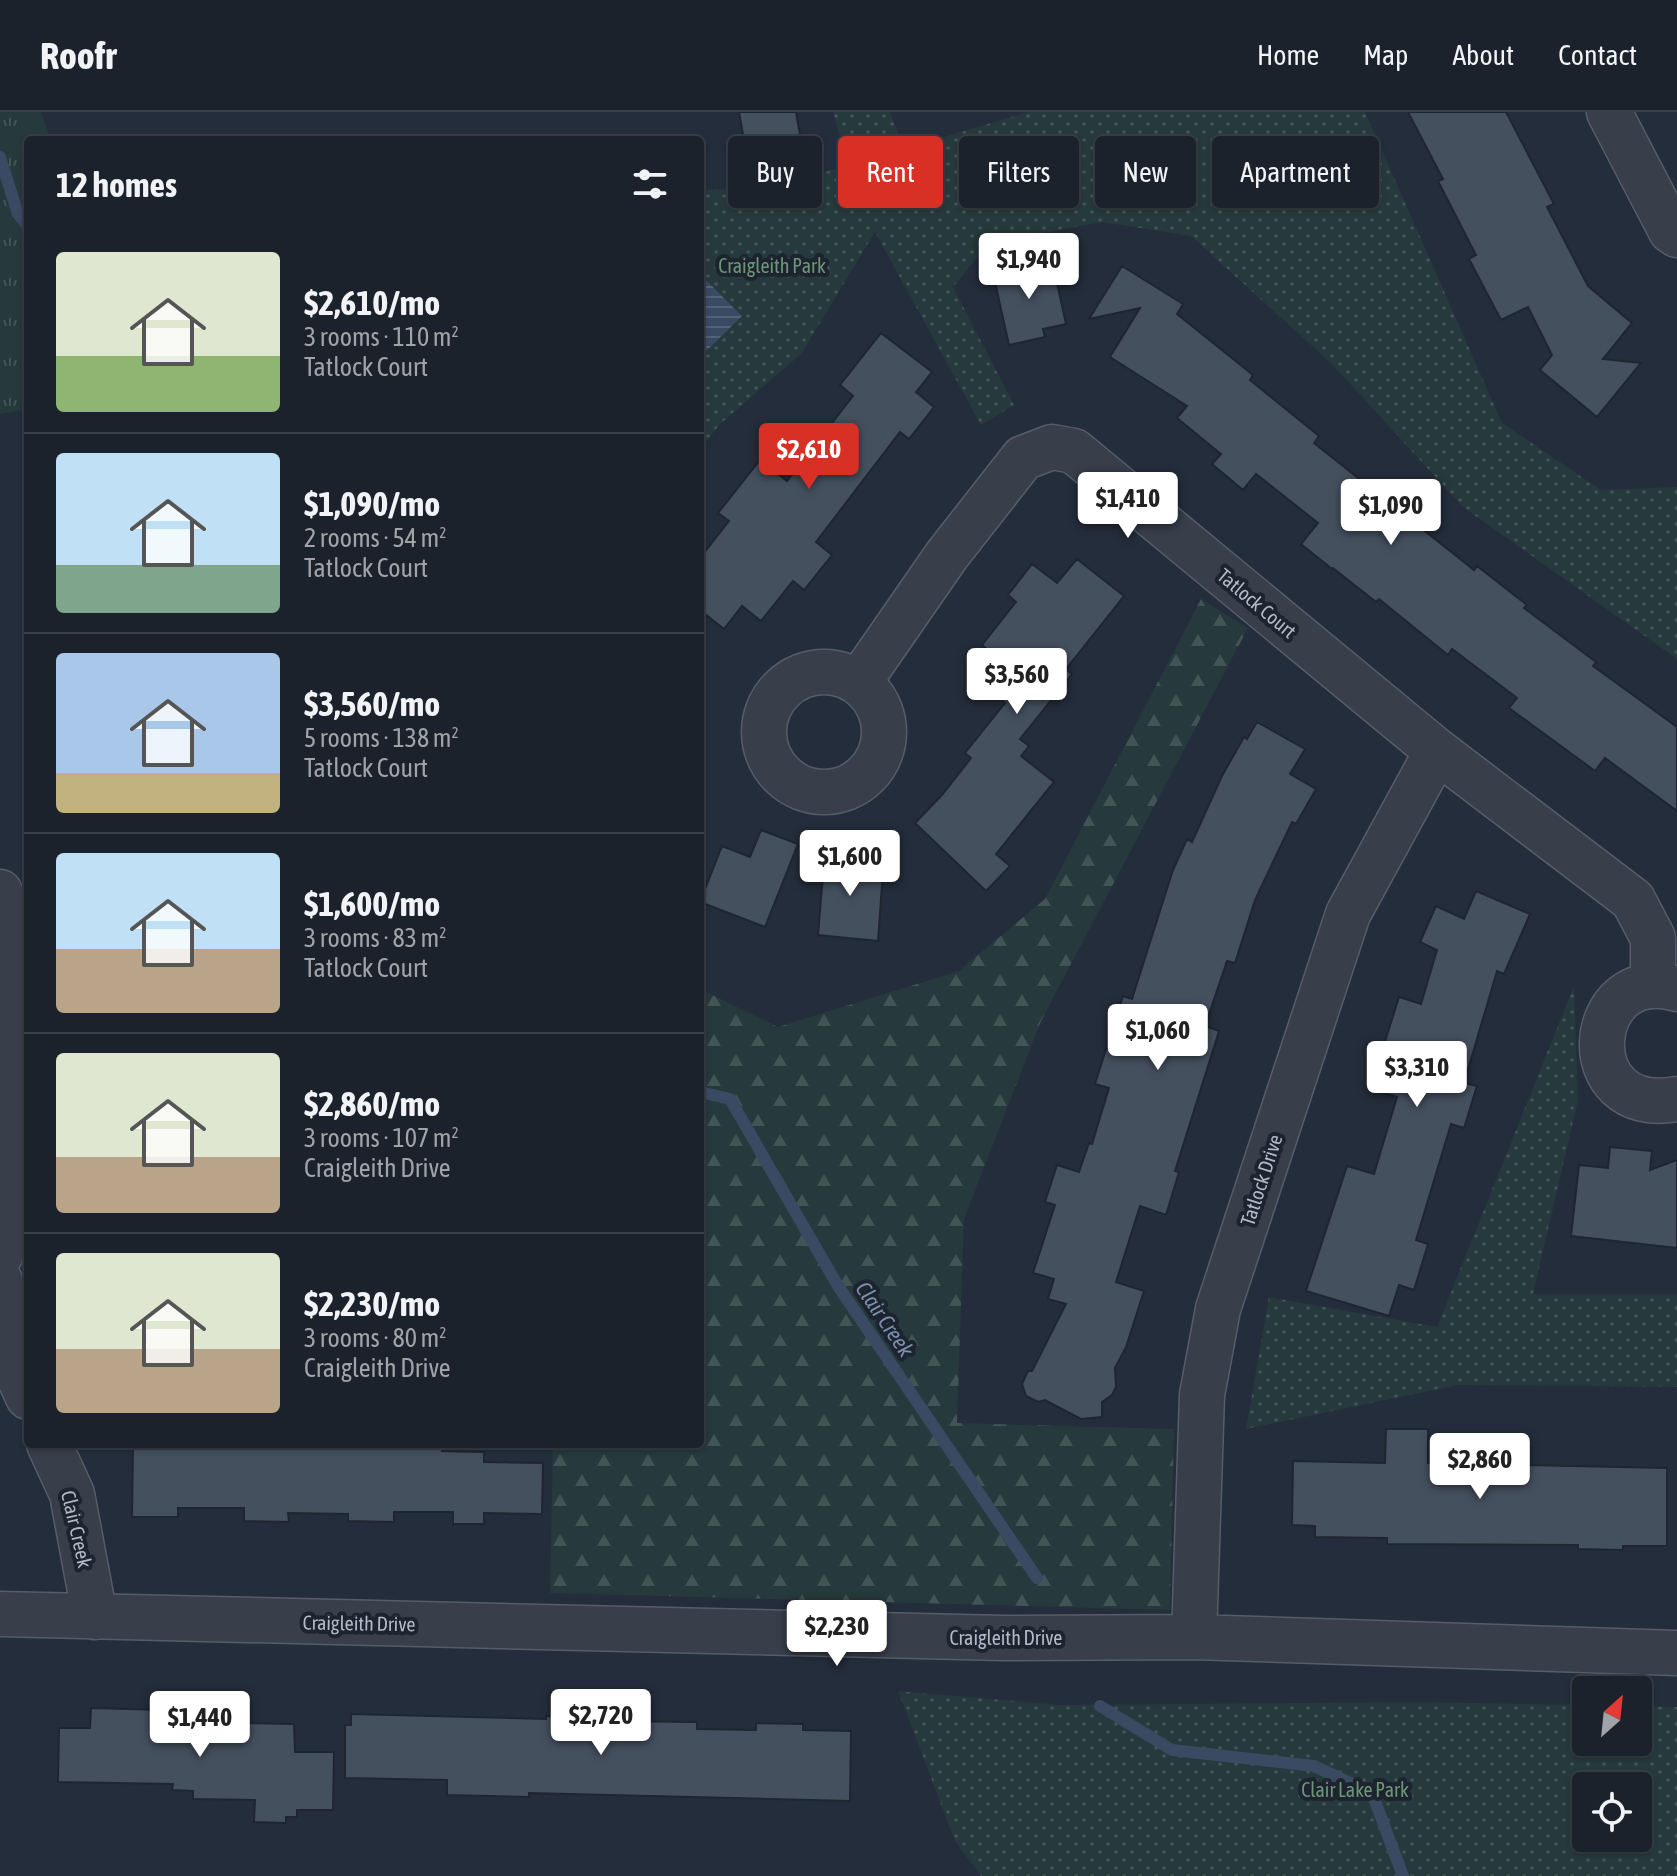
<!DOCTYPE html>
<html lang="en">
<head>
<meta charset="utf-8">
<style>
  body { margin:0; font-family:"Asap Condensed",sans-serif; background:#282f38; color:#f1f3f6; height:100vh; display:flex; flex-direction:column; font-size:30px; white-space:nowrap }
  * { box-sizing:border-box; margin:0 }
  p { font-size:26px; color:#a0a4a9 }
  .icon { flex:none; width:44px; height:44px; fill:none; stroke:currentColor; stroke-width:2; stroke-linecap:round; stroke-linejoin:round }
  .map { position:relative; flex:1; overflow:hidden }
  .drawer { position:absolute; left:24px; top:24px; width:680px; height:1312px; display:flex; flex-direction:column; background:#1b222c; border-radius:8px; box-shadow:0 2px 6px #0004,0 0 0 2px #393f48 }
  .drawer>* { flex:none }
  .guide { position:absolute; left:728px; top:24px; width:760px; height:72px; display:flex; gap:16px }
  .needle { width:52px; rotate:27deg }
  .tools { position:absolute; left:1572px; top:1564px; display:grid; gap:16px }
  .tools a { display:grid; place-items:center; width:80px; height:80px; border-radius:8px; background:#1b222c; box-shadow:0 2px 6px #0004,0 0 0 2px #393f48; font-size:40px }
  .price { position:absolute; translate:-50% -68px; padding:0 18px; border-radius:8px; background:#fff; color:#222; font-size:26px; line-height:52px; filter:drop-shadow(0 2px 4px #0008) }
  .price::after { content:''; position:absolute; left:50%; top:48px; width:24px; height:18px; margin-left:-12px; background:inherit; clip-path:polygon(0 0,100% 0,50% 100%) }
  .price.current { background:#d93025; color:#fff }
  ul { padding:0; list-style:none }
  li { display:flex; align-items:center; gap:24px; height:200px; padding:0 32px }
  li+li { border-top:2px solid #393f48 }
  li span { display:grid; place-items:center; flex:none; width:224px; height:160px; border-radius:8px; color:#555 }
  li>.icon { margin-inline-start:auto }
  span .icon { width:96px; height:96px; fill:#fffc; stroke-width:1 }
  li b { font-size:34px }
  h2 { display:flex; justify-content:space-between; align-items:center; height:96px; padding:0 32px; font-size:34px }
  .chip { padding:0 28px; border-radius:8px; background:#1b222c; box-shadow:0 2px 6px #0004,0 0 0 2px #393f48; font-size:28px; line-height:72px }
  .chip.current { background:#d93025; color:#fff }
  header { display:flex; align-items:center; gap:48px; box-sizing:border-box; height:112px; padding:0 40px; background:#1b222c; border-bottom:2px solid #393f48 }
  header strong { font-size:38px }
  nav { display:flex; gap:44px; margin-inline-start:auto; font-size:28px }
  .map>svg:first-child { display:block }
  .grass { fill:url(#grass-tufts) }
  .forest { fill:url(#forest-firs) }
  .park { fill:url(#park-dots); fill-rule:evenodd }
  .water { fill:url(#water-rules) }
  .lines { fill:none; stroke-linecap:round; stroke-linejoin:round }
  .stream { stroke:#3a4a63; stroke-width:12 }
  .building { fill:#45505f; stroke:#1f2632; stroke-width:2 }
  .minor-casing { stroke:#565d69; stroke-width:47 }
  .minor { stroke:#383f4b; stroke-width:44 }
  .labels { text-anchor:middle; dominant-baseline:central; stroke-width:8; stroke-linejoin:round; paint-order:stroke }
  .park-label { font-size:20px; fill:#6c9676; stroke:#1d2430 }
  .street-label { font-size:20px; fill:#b3bac7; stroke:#1d2430 }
  .water-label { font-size:22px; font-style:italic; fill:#7c90ad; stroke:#1d2430 }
</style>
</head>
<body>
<header>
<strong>Roofr</strong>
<nav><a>Home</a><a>Map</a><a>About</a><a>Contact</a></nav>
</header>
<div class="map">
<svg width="1677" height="1764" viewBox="0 0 1677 1764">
  <defs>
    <pattern id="grass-tufts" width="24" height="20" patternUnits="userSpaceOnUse" patternTransform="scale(2)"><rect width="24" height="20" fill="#26393c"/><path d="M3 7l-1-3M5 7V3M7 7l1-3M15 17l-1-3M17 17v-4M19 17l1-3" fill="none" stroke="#435457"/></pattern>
    <pattern id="forest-firs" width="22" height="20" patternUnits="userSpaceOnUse" patternTransform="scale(2)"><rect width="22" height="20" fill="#26393c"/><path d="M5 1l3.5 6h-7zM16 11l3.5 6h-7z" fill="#435457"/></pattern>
    <pattern id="park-dots" width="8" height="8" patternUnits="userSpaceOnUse" patternTransform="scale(2)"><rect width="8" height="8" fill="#26393c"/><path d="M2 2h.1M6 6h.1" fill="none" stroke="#435457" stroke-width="1.8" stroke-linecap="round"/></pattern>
    <pattern id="water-rules" width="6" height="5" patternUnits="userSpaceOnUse" patternTransform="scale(2)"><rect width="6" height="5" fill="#3a4a63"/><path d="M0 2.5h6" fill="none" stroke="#546278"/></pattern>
  </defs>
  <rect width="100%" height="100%" fill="#242d3b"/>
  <path class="grass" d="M0,0H41L51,28H28V297L0,302Z"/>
  <path class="forest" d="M1201,487L1248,516L1041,909L964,1107L957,1311L1174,1317L1170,1498L550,1481L553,1332H700V877L778,915L959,859L1045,787Z"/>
  <path class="park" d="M833,0H890L904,37L1028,0H1365L1502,311L1601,378L1677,375V547L1463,395L1332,252L1191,124L1102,110L989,131L953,175L1014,293L981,313L875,120L801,242L719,313L700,338V78L771,76L848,53Z
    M1574,874L1578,988L1533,1182H1677V1275L1458,1273L1246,1317L1269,1185L1437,1215Z
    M898,1579L1061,1593L1419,1590L1586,1593V1630H1638V1594L1677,1595V1764H981L955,1729ZM1586,1674H1638V1726H1586Z"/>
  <path class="water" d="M703,165L742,204L700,245V169Z"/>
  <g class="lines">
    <path class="stream" d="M0,45L18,102L28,114
      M700,980L730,987L838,1174L1037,1466
      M1100,1594L1172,1638L1314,1654L1372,1681L1403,1764"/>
  </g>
  <path class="building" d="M739,0H796L803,40L748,50Z
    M1408,0H1506L1554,92L1547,95L1588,174L1632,211L1603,247L1641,251L1597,305L1540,258L1552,243L1528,195L1501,208L1469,147L1476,143L1438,69L1443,67Z
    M1052,148L1066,212L1043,217L1045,225L1009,233L993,161Z
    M1122,154L1183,192L1177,202L1253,263L1250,268L1319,324L1314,331L1474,458L1477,454L1527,493L1524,496L1596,550L1593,554L1677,615V699L1605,646L1595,659L1509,596L1517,586L1452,537L1448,543L1379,487L1376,490L1333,456L1332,457L1301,432L1318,411L1256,362L1243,378L1212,352L1221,342L1177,306L1187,294L1110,245L1140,196L1089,207Z
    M881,221L932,260L916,280L934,295L909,327L900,320L816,430L832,443L804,478L793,469L761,509L742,494L724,517L700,498V446L729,409L718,401L760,348L787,369L853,284L840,273Z
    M1077,447L1124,484L1066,557L1072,562L1020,627L1029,634L1021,644L1054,670L996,742L1010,754L986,779L915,711L942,683L971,646L965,641L1005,591L984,575L1003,551L982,533L1016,490L1008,483L1032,452L1057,471Z
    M1257,610L1305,637L1290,662L1316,677L1296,712L1292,710L1255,788L1235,851L1227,849L1205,914L1219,919L1175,1059L1179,1060L1166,1103L1140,1094L1116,1170L1144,1179L1126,1235L1115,1256L1116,1275L1112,1283L1102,1290V1305L1081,1307L1045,1288L1038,1290L1026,1284L1022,1272L1028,1259H1032L1066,1192L1048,1187L1054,1167L1033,1161L1055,1093L1045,1090L1057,1053L1079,1060L1089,1031L1092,1032L1109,976L1095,972L1123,884L1132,887L1173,758L1187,727L1192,730L1222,664L1244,625L1247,627Z
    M761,718L798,732L765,815L700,790L722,734L750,745Z
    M825,738L861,742L860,757L883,759L878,829L818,823Z
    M1476,779L1530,802L1504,862L1497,859L1464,971L1477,974L1464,1016L1451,1012L1416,1128L1428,1132L1414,1178L1399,1173L1389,1204L1306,1179L1347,1054L1374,1062L1397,985L1370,977L1399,885L1421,892L1437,838L1420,830L1436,794L1464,807Z
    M1610,1035L1652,1039L1650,1058L1677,1048V1136L1571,1124L1579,1053L1608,1056Z
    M1386,1317H1428V1351L1667,1356V1434H1623V1438L1578,1437V1433L1387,1432V1426L1315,1425V1414L1292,1413L1293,1349L1385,1351Z
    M133,1332H333L442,1335V1339L484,1340V1350L543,1351L542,1402L484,1401V1412H453V1400H394V1410L348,1409V1402L288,1401L289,1410L244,1409V1396H178V1405H132Z
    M91,1596L202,1599V1607H243L242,1611L294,1612L295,1640H334L333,1698H297V1705H286V1711L254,1710L255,1688L193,1687V1679L172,1678L173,1672L58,1670L59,1616H90Z
    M351,1602L546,1607V1604L603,1605V1609L697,1610V1617L756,1618V1611L803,1612V1618L851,1619L850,1689L529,1681V1685L447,1683V1668L345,1666V1613H351Z"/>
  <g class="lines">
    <g class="minor-casing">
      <path id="minor" d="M1609,0L1671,119L1677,123
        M764 620a60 60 0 1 1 120 0a60 60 0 1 1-120 0Z
        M859,570L947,443L1023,346L1052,335L1074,339L1437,639L1633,788L1653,826V873
        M0,780L18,834L0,1144
        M1677,877C1584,849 1570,1007 1677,987
        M0,1169L17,1261L28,1285
        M49,1332L72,1382L95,1505
        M0,1502L1003,1526L1194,1525L1677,1541
        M1194,1525L1202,1283L1218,1197L1348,802L1437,639"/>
    </g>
    <use href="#minor" class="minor"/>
  </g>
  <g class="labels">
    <g class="park-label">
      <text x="772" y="153">Craigleith Park</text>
      <text x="1355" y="1677">Clair Lake Park</text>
    </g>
    <g class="street-label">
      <text transform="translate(1257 491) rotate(40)">Tatlock Court</text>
      <text transform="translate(1261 1068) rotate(-72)">Tatlock Drive</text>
      <text transform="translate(77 1417) rotate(77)">Clair Creek</text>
      <text transform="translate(359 1511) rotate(1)">Craigleith Drive</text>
      <text x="1006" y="1525">Craigleith Drive</text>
    </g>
    <g class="water-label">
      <text transform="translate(885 1207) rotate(56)">Clair Creek</text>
    </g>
  </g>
</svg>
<div class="tools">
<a><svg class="needle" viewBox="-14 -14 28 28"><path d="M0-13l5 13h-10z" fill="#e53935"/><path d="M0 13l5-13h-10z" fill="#a0a4a9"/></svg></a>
<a><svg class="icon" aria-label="locate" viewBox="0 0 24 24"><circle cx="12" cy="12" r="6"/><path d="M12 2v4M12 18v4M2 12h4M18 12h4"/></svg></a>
</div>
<b class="price" style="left:1029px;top:189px">$1,940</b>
<b class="price current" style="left:809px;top:379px">$2,610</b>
<b class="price" style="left:1128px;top:428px">$1,410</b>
<b class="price" style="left:1391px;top:435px">$1,090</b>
<b class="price" style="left:1017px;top:604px">$3,560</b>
<b class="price" style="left:850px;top:786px">$1,600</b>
<b class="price" style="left:1158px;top:960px">$1,060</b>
<b class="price" style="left:1417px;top:997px">$3,310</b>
<b class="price" style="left:1480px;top:1389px">$2,860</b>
<b class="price" style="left:837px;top:1556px">$2,230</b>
<b class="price" style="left:601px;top:1645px">$2,720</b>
<b class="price" style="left:200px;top:1647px">$1,440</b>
<div class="guide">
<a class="chip">Buy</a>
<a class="chip current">Rent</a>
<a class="chip">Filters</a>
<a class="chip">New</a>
<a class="chip">Apartment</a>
</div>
<section class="drawer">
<h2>12 homes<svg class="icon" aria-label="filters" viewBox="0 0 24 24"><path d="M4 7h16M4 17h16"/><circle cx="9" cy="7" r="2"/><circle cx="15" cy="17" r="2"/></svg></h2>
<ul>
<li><span style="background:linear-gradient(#dfe7d0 65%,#8fb573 0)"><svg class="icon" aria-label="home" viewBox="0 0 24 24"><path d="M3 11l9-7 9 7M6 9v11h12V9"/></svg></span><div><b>$2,610/mo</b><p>3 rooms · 110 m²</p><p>Tatlock Court</p></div></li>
<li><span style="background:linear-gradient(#bfe0f5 70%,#7fa58c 0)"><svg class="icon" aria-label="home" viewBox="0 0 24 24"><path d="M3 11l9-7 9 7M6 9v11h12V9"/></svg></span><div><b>$1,090/mo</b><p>2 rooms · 54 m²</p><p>Tatlock Court</p></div></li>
<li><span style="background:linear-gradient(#a9c7e8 75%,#c2b280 0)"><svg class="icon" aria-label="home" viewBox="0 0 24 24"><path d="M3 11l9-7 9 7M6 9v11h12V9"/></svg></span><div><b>$3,560/mo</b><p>5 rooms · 138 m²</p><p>Tatlock Court</p></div></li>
<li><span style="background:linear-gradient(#bfe0f5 60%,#b9a48a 0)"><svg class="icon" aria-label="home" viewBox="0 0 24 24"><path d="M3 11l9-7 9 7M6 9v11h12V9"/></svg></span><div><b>$1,600/mo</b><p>3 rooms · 83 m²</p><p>Tatlock Court</p></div></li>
<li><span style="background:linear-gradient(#dfe7d0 65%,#b9a48a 0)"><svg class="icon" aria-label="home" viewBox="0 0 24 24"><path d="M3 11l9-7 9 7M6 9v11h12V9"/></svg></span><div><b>$2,860/mo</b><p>3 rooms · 107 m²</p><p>Craigleith Drive</p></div></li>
<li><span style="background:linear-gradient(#dfe7d0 60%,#b9a48a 0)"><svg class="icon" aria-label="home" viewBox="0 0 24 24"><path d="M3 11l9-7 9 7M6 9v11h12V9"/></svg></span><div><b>$2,230/mo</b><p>3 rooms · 80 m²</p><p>Craigleith Drive</p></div></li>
</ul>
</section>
</div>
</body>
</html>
